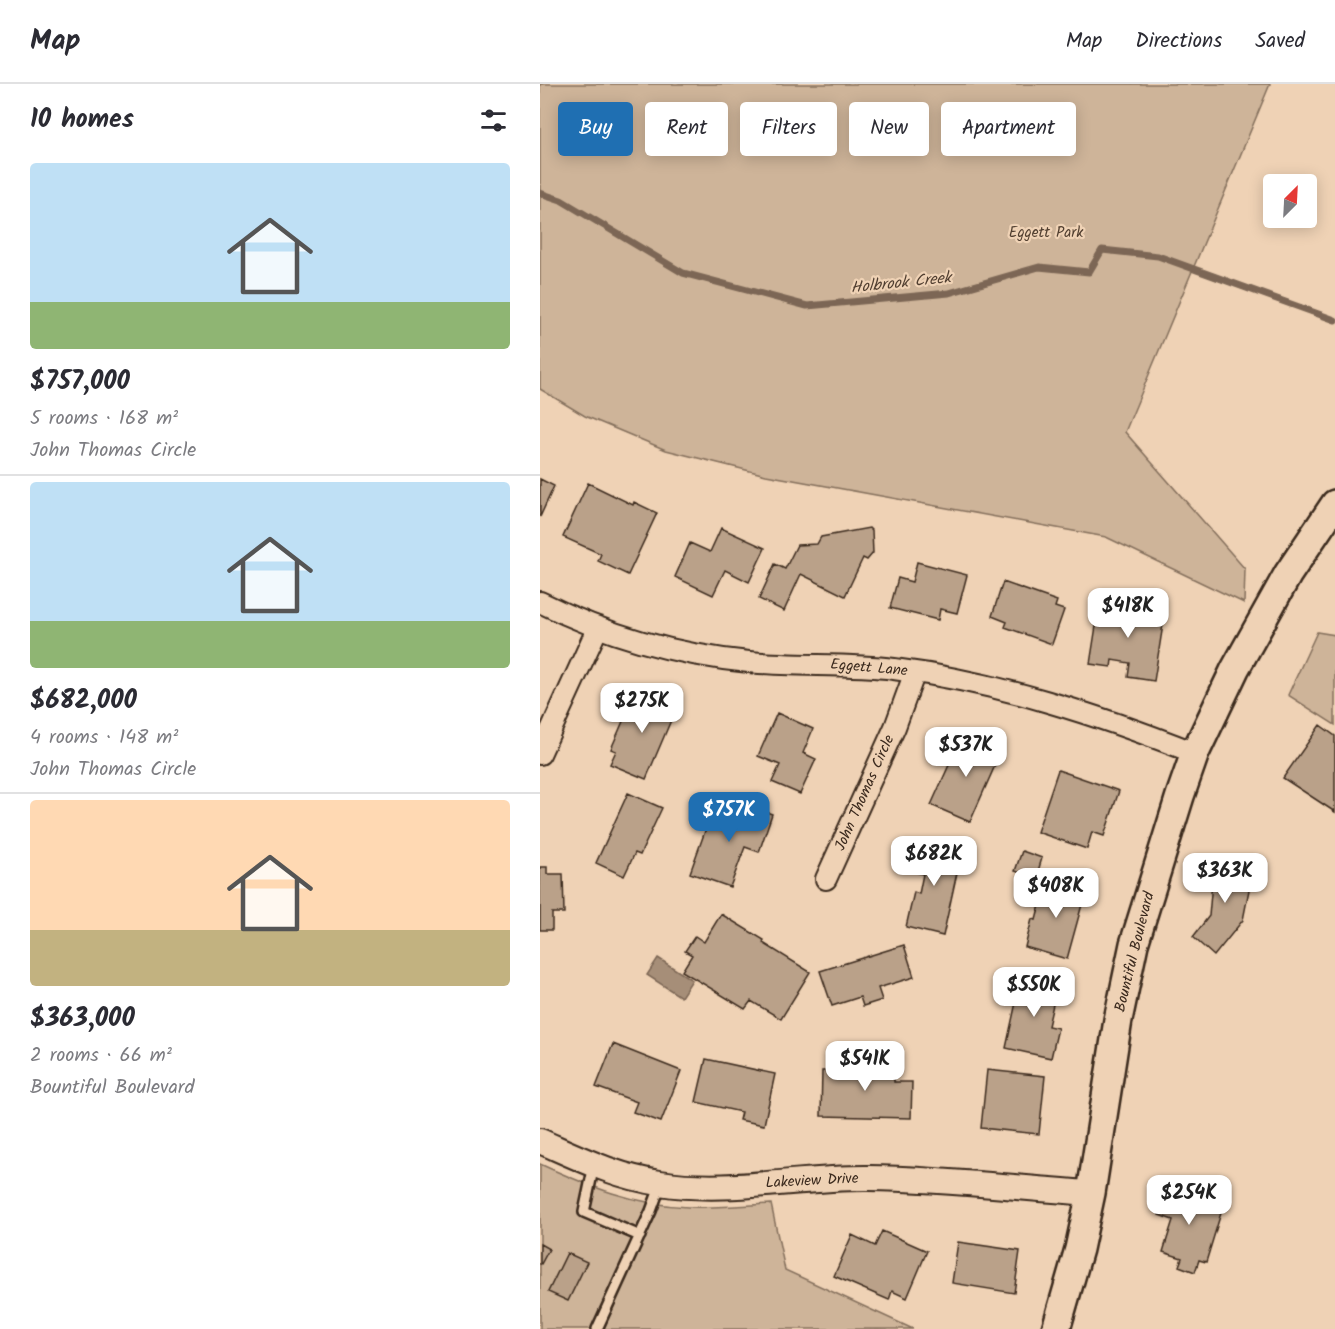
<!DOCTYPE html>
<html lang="en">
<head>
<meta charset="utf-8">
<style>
  body { margin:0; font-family:Kalam,sans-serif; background:#f2f2f3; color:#2b2b33; height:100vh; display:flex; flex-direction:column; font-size:22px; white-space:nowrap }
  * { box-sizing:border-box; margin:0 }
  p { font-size:20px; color:#7c7c81 }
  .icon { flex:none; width:33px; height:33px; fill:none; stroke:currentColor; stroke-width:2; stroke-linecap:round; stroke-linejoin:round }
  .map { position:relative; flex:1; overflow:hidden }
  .sheet { display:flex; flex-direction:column; background:#fff; width:540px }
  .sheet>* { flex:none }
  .banner { position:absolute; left:18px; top:18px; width:570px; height:54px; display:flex; gap:12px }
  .needle { width:39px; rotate:24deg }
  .fabs { position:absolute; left:723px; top:90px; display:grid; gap:12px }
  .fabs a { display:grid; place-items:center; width:54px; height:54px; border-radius:6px; background:#fff; box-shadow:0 3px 15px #0003; font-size:30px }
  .price { position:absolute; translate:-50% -51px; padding:0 14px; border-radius:12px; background:#fff; color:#222; font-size:20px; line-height:39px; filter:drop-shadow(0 2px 3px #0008) }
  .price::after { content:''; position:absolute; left:50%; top:36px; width:18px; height:14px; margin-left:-9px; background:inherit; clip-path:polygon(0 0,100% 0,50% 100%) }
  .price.on { background:#1f6fb2; color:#fff }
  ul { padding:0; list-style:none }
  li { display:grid; align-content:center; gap:12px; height:318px; padding:0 30px }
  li+li { border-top:2px solid #e1e1e2 }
  li span { display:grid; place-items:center; height:186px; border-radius:6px; color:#555 }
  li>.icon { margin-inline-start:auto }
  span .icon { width:108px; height:108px; fill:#fffc; stroke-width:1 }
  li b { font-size:26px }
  h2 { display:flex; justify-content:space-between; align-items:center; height:72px; padding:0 30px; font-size:26px }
  .pill { padding:0 21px; border-radius:6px; background:#fff; box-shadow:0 3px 15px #0003; font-size:21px; line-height:54px }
  .pill.on { background:#1f6fb2; color:#fff }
  header { display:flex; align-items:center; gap:36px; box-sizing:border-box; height:84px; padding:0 30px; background:#fff; border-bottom:2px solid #e1e1e2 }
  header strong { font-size:28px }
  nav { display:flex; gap:33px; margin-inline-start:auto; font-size:21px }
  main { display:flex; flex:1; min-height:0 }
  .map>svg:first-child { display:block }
  .green { fill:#ceb499; stroke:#846f5c; stroke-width:1.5 }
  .water { fill:#a68e78; stroke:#7b6654; stroke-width:1.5 }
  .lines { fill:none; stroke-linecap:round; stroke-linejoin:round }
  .stream { stroke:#7b6654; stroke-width:7 }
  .building { fill:#baa189; stroke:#3b2a1e; stroke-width:1.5 }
  .service-casing { stroke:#3b2a1e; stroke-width:14 }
  .minor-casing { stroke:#3b2a1e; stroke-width:24 }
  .tertiary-casing { stroke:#3b2a1e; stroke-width:28 }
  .secondary-casing { stroke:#3b2a1e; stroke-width:32 }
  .service { stroke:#efd2b5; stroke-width:9 }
  .minor { stroke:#efd2b5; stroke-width:20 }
  .tertiary { stroke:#efd2b5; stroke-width:24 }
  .secondary { stroke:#efd2b5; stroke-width:27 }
  .labels { text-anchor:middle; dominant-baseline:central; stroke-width:4.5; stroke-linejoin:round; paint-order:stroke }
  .park-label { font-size:15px; fill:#513f30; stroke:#efd2b5 }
  .street-label { font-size:15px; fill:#3b2a1e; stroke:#efd2b5 }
  .water-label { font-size:16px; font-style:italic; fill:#503e30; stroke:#efd2b5 }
</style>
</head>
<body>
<header>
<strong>Map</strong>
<nav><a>Map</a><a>Directions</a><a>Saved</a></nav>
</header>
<main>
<section class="sheet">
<h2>10 homes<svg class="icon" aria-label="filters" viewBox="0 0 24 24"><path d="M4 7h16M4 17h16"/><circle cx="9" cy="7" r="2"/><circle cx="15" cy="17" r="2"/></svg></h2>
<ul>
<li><span style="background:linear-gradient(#bfe0f5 75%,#8fb573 0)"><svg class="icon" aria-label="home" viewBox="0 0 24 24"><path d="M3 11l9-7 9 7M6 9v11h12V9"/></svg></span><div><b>$757,000</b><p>5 rooms · 168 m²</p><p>John Thomas Circle</p></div></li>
<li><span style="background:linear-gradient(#bfe0f5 75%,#8fb573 0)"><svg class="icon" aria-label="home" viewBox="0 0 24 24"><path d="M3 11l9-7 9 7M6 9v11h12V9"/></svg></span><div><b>$682,000</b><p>4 rooms · 148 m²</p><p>John Thomas Circle</p></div></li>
<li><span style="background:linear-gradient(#ffd9b3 70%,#c2b280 0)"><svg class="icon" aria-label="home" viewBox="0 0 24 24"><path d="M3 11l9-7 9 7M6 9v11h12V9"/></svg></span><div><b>$363,000</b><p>2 rooms · 66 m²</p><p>Bountiful Boulevard</p></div></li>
</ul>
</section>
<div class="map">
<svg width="795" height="1245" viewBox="0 0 795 1245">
  <rect width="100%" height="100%" fill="#efd2b5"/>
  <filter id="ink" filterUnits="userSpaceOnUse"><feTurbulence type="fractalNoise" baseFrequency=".0167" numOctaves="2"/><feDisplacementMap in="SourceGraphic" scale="12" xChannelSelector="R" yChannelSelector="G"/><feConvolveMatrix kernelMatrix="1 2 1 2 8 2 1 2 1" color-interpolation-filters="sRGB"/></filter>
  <g filter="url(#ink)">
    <path class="green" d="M0,0H730L585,348L705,485L704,519L566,453L226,391L126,366L45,332L0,305Z
      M777,548L795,551V641L748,611Z
      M0,1080C48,1102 95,1121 148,1123C176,1124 204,1121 231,1120L245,1186L373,1245H0Z"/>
    <path class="water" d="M118,874L152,896L141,913L107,891Z"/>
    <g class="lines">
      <path class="stream" d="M0,109L21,116L143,189L267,222L409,209L499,183L549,188L562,166L618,172L795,236"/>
    </g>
    <path class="building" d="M0,395L14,402L0,433Z
      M48,399L93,421L94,418L117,429L88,491L58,477L61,470L23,453Z
      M181,444L225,464L209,498L185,486L173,511L135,493L150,459L170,468Z
      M329,444L332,447L333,469L327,476L323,474L305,512L261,490L244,527L219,515L235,480L245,485L257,461L277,460L281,453Z
      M377,478L427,491L417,529L400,525L398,536L350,524L358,494L372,498Z
      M463,498L517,517L515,523L524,526L512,560L465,543L467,538L452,532Z
      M560,517L625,528L614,597L588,593L590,579L572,576L571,583L550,580Z
      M97,605L137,622L106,695L70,680L76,667L71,665Z
      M237,629L273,645L263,669L276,675L260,710L232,698L240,681L218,672Z
      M780,641L795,652V728L743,694Z
      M423,650L461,668L430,738L391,721Z
      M518,686L579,707L564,752L552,748L547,765L497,748Z
      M88,709L122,724L100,771L95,769L84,792L56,779Z
      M204,720L232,730L219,768L205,763L190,803L150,789L174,722L200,732Z
      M379,757L422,766L403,852L366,843L374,808L379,810L383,790L372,787Z
      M482,767L502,774L496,794L475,787Z
      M674,776L712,779L710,801L703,836L674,872L653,853L669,832Z
      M0,783H7V790H23L24,829H12V846H0Z
      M507,795L546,806L527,875L485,863L492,835L496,836Z
      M181,830L224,856L223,859L270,888L241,935L211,917L205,925L142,887L152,871L145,867L155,852L164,858Z
      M364,861L374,893L338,904L342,916L323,922L320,913L292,922L280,887Z
      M482,891L518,899L508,942L518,944L511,974L466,964Z
      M73,960L141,987L121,1038L93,1028L97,1018L56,1003Z
      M166,975L235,990L224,1041L199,1036L201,1028L156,1018Z
      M306,975L338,976V985H354V998H372L371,1034L281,1032L282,987H306Z
      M447,986L505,992L499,1050L441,1044Z
      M629,1098L665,1110L661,1123L681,1129L666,1178L659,1176L655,1188L639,1182L642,1174L623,1168L633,1136L619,1131Z
      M342,1147L387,1167L367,1214L352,1207L349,1216L294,1192L312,1151L335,1162Z
      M418,1158L480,1167L474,1209L412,1199Z
      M0,1160L9,1165L1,1180H0Z
      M27,1169L47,1178L28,1217L8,1208Z"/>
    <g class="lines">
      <g class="service-casing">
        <path id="service" d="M54,1081L44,1128L100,1152
          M57,1245L111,1127L121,1100"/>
      </g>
      <g class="minor-casing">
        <path id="minor" d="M0,518C64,550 137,571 209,578C257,583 306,579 354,585C458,598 558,631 655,669
          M0,670L58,543
          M286,795L355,643L375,588"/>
      </g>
      <g class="tertiary-casing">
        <path id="tertiary" d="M0,1057C39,1074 77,1093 120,1099C188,1110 260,1093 329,1094C403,1095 477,1104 551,1109"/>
      </g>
      <g class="secondary-casing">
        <path id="secondary" d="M516,1245L539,1165L551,1109L578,936L594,860L640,712L655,669L695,585L748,490L795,420"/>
      </g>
      <use href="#service" class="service"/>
      <use href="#minor" class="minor"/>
      <use href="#tertiary" class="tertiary"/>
      <use href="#secondary" class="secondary"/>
    </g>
  </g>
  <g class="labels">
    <g class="park-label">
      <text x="506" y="149">Eggett Park</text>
    </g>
    <g class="street-label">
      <text transform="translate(329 584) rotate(5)">Eggett Lane</text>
      <text transform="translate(325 709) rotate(-66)">John Thomas Circle</text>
      <text transform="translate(595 868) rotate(-76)">Bountiful Boulevard</text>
      <text transform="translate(272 1097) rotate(-3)">Lakeview Drive</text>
    </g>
    <g class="water-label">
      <text transform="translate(361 199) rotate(-6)">Holbrook Creek</text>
    </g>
  </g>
</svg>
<div class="fabs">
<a><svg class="needle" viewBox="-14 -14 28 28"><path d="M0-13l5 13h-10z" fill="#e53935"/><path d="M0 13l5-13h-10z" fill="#7c7c81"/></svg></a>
</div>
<b class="price" style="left:588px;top:555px">$418K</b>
<b class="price" style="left:102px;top:650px">$275K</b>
<b class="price" style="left:426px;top:694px">$537K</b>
<b class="price on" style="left:189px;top:759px">$757K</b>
<b class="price" style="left:394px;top:803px">$682K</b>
<b class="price" style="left:685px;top:820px">$363K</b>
<b class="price" style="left:516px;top:835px">$408K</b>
<b class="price" style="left:494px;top:934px">$550K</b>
<b class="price" style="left:325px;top:1008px">$541K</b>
<b class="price" style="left:649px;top:1142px">$254K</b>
<div class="banner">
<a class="pill on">Buy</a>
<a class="pill">Rent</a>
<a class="pill">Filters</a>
<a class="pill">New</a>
<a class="pill">Apartment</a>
</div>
</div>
</main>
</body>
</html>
